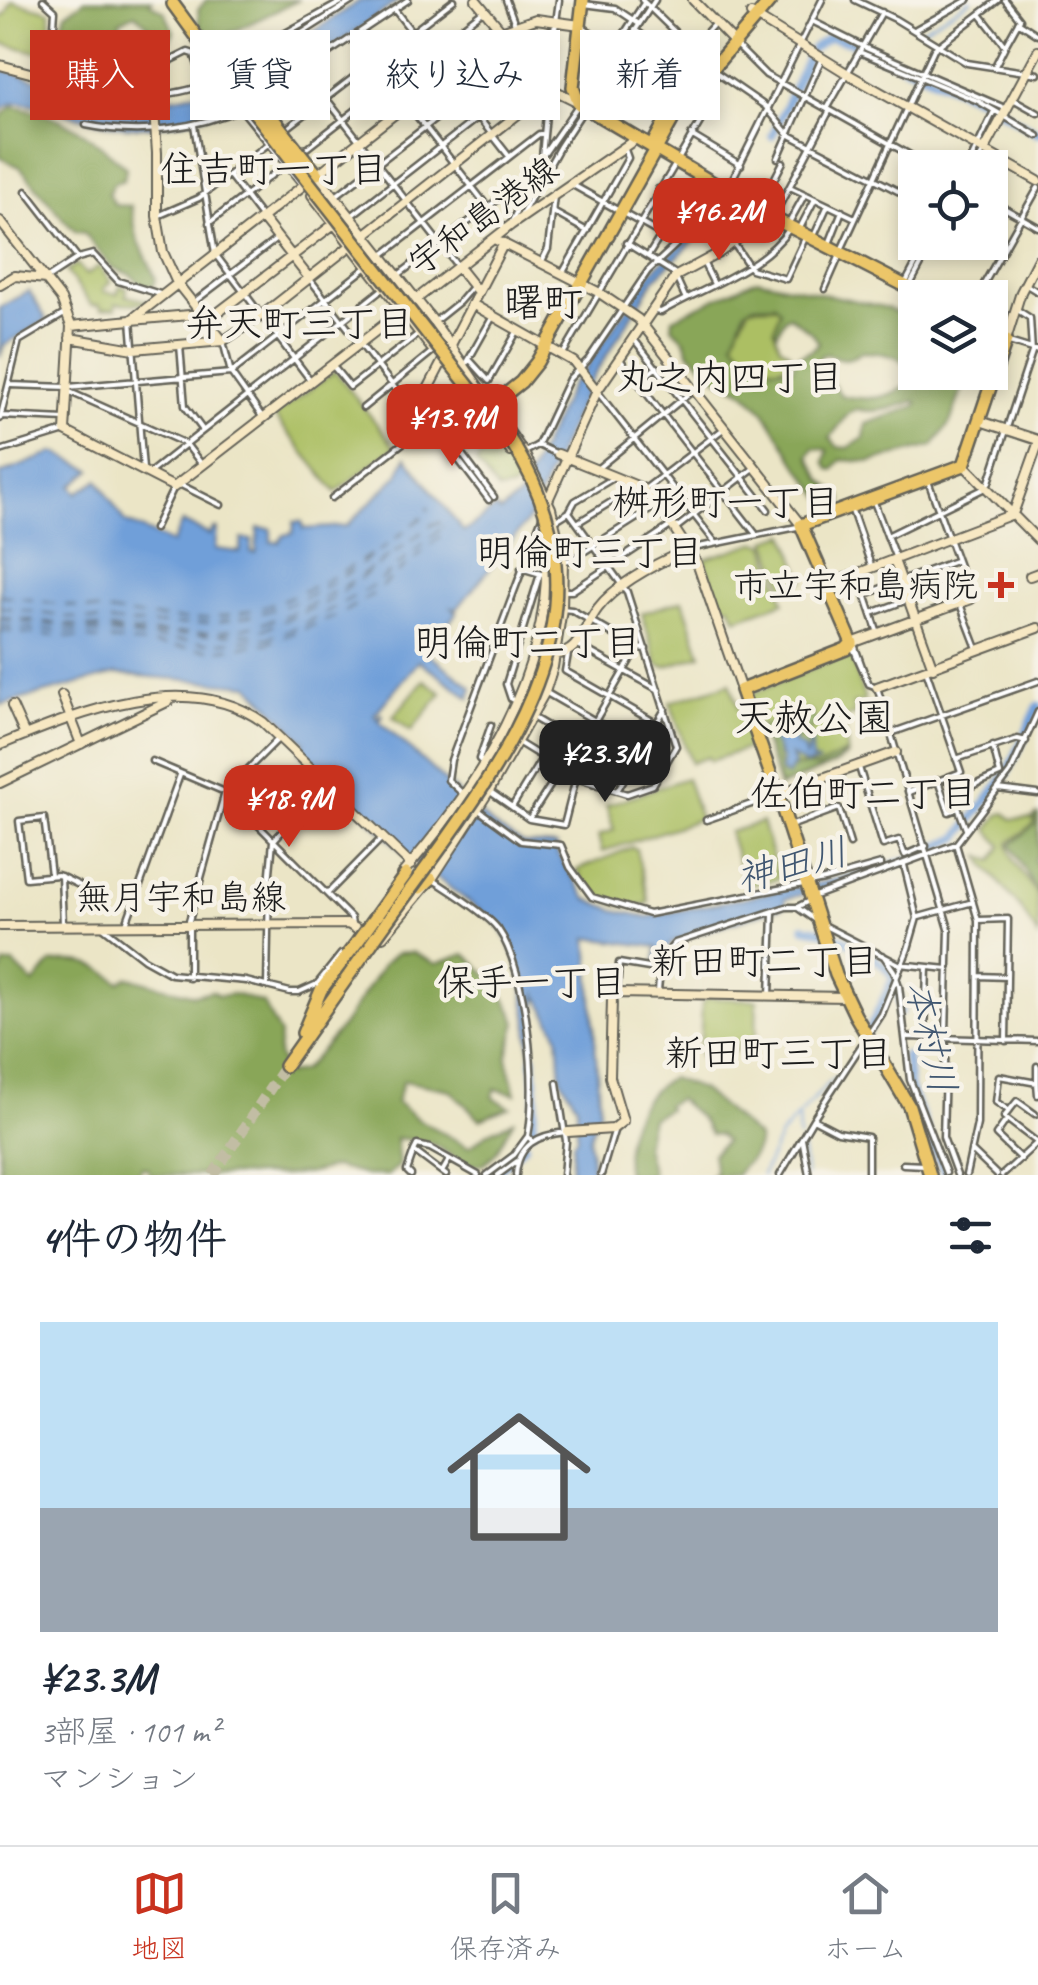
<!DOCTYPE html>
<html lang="ja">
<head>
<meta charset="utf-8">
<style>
  body { margin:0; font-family:Caveat,"Klee One",sans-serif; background:#f6f6f7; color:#1f2937; height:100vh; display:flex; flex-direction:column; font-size:38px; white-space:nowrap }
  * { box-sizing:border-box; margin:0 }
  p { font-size:32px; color:#747a83 }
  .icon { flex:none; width:55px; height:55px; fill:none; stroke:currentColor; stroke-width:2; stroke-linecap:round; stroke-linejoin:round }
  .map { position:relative; height:1175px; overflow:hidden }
  .sheet { display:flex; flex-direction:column; background:#fff; flex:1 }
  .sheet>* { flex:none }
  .banner { position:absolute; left:30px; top:30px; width:980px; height:90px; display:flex; gap:20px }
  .fabs { position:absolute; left:898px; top:150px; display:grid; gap:20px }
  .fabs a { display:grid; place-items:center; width:110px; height:110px; border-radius:0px; background:#fff; box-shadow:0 5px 15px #0003; font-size:50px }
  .price { position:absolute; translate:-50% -85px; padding:0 22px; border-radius:20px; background:#c8321e; color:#fff; font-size:32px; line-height:65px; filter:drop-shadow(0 2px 5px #0008) }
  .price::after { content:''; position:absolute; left:50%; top:60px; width:30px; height:22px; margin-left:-15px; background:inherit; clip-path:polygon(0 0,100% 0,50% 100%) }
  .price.selected { background:#222; color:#fff }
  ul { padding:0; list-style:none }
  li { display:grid; align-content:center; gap:20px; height:530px; padding:0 40px }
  li span { display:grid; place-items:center; height:310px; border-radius:0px; color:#555 }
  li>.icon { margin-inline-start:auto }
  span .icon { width:180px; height:180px; fill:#fffc; stroke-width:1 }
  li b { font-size:42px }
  h2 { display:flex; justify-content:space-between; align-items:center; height:120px; padding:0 40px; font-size:42px }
  .pill { padding:0 35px; border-radius:0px; background:#fff; box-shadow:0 5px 15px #0003; font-size:35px; line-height:90px }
  .pill.selected { background:#c8321e; color:#fff }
  .tabs { display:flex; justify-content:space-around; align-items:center; height:140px; border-top:2px solid #e0e1e3; background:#fff; font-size:28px; color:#747a83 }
  .tabs a { display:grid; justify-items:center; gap:5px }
  .tabs .selected { color:#c8321e }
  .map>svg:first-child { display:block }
  .green { fill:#acbf63; stroke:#646e40; stroke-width:2.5 }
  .forest { fill:#89a659; stroke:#52613a; stroke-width:2.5; fill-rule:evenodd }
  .water { fill:#6f9fd9; stroke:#465e7a; stroke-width:2.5 }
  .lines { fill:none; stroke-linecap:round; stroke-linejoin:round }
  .stream { stroke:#6f9fd9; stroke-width:2.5 }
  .river { stroke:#6f9fd9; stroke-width:8 }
  .ferry { stroke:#415771; stroke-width:2.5; stroke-dasharray:12 10; stroke-linecap:butt }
  .highway-tunnel { stroke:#c2bda4; stroke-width:11; stroke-dasharray:11 5.5; stroke-linecap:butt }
  .street-casing { stroke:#646258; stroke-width:9 }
  .secondary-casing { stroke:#646258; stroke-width:12 }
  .highway-casing { stroke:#646258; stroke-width:16 }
  .street { stroke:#fff; stroke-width:4 }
  .secondary { stroke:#f7e8c3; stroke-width:8 }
  .highway { stroke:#ecc669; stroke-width:11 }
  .highway-bridge-casing { stroke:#646258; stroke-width:16; stroke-linecap:butt }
  .highway-bridge { stroke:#ecc669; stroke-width:11 }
  .poi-dot { fill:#c8321e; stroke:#f7f3e8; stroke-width:4 }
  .labels { text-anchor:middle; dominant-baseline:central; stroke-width:9; stroke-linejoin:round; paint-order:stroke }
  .street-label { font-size:35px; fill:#1c1c1c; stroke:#f7f3e8 }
  .poi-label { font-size:35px; fill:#1c1c1c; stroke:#f7f3e8; text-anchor:end }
  .neighbourhood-label { font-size:38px; fill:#1c1c1c; stroke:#f7f3e8 }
  .water-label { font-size:38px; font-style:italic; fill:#415771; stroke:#f7f3e8 }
  .quarter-label { font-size:40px; fill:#1c1c1c; stroke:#f7f3e8 }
</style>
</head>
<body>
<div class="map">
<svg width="1038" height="1175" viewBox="0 0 1038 1175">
  <rect width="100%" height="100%" fill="#f7f3e8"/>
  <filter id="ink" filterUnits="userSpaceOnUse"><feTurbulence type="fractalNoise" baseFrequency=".01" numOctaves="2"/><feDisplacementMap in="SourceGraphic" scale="20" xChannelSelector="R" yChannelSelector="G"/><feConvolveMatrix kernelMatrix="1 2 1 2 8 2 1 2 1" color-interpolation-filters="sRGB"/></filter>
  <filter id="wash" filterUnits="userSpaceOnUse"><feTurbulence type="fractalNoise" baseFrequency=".0048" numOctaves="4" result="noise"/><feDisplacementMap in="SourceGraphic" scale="40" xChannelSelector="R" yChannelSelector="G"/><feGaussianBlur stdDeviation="2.25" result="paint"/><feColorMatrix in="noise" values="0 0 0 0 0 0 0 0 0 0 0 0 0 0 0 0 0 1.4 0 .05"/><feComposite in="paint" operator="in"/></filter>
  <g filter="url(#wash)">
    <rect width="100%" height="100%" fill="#ebe5c6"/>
    <path class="green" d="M12,1L50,11L51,45L40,53L0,43V18L6,14Z
      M77,264L86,275L99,266L111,282L103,289L104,292L117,294L120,286L127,288L126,296L149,301L145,304L116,303V308L101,309L100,305H91L66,271Z
      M780,306L783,313L775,333L780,346L792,354L788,363L775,369L760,371L729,345L750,307Z
      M335,371L395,447L336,492L274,416Z
      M493,437L521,482L511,489L498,491L476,463Z
      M786,534L804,580L785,588L767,540Z
      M758,542L766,545L784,602L736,619L730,605L720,608L704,559Z
      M683,600L701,655L665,667L657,664L642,613Z
      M848,654L851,656L865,701L853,704L855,715L844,718L848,755L834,765L779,787L749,695Z
      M424,680L442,693L411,731L393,717Z
      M730,683L752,747L710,761L708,757L691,763L670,702Z
      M686,778L700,819L602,852L598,836L614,830L606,805Z
      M1005,813L1012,819L1031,818L1036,822L1009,843C1010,864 1028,877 1036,895C1038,906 1038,925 1038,937L1022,910L986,866L981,856L993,861L1002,846L988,830L999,815Z
      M762,822L779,879L750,885L744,882L729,832Z
      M632,847L636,849L649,903C621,913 590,895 577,870Z
      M707,998L757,1000L756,1043L737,1042L735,1051H710L709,1056H700L702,1003Z"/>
    <path class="forest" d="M85,0H152L150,3L165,12L174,32L170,39L154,44L147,24L135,14L120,21L119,70L120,77L136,86L134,93C113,87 109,76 102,56L74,46L59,36L66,13Z
      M206,0H299L216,40L199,26L198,10Z
      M13,106C64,115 89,133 126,168L124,179L114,183L108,194L115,205L131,206L137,237L156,279L154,286H143L131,275L111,267L84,233L76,232L65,221L20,167L0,158V117Z
      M757,279L888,308L915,322V372L968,373L950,423L933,446L870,462L841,460L834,470L829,469L825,462L828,450L814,448L809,456L822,480L842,497L843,504L831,509L797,464L764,411L742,390L717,378L690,353L685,340L672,327L673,318ZM775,304L780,311L774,330L777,333L785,318L790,316L813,334L819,343L813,349L796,357L792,369L755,365L734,341L745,310L754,305ZM861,352C883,352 908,357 917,377C895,398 868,402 841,395L820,367V356L827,354C842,360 848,362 861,352ZM915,401L918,403L916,406L866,424L864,438L848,448L838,447L830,438L849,413L857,409C876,415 896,407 915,401Z
      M800,711L811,712L817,724L798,739L793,737L792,725L784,723C775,736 776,760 781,774L798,766L817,767L847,752L836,763L780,787L760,727Z
      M1038,814V853L1034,860L1038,866V894L1011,845L1035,824L1034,816Z
      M412,952L436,964L465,954C489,974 505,994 517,1022L507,1058L516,1094L495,1089L493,1097L510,1107L480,1119L450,1090L403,1081L396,1102L419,1120L469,1147L489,1132L513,1121L495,1154L482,1165H466L431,1143L396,1138L399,1165L388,1175H366L334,1167L311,1173L284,1175H149V1169L142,1167L137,1175H0V975L5,964H14L34,984L51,963C79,959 98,963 119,982L128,977L194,995L212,991L219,996L234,994L263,1003L280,1035L278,1055L287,1074L303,1070L312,1061L343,1025L384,963L397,953Z
      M671,1078L701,1089L758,1138C760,1155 744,1163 736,1175H711L715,1172L712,1154L725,1142L719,1135L710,1134L700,1118L678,1099L666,1105L668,1109L651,1118L645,1145L652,1175H627C621,1136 635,1098 671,1078Z"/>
    <path class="water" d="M361,0H400C316,57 234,130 126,127C98,126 31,99 14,103C9,104 5,108 0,109V69C42,80 83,96 126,100C215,108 291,45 361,0Z
      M729,200L734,203L656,277L588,385L529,519L457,609L453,608L457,612L426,652L472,687L470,698L419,661L374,715L377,718L380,714L383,716L379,721L495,827L523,844L557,846V853L587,899L615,910L648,917L838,879L840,885L785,899V906L674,941L667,948L661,961L655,962L657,947L588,938L599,1099V1111L589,1139L593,1175H571L573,1142L577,1137V1105L561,1079L558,1035L537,994L532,1075C527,1024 529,967 498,924L405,854L300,752L305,742L249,685L115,674L0,705V474L55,452L92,470L72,486L77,493L98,480L125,522L172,543L182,522L210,535L213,529H217L215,549L240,552L242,539L252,540L251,552L256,553L258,528L271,529V542H279L284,535L293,533L294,522H302L303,529L347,526L398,475L406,457L464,532L496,508L500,512L519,497L571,384L580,377L652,271Z
      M29,291L47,320L4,345L0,357V308Z
      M781,724L801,726L794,735V743L803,748L806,757L810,745L803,740L809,737L812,739V760L819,762L805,765L791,756L794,764L787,776L781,771L782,760L773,741Z"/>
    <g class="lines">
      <path class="stream" d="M920,30L971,0
        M798,1117L799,1138
        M801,1144L806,1175
        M762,1175L780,1136L830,1081L838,1077"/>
      <path class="river" d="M813,48L829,37L847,41L982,100L1038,133
        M655,109L659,101
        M772,136L809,55
        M830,885L912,858L958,838L1008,772L1038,706
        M804,927C831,931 882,954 894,980C898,990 899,1002 901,1012
        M869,1030L892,981
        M906,1056L910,1088L945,1175
        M532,1131L536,1096L533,1058
        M494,1175L525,1145"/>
      <path class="ferry" d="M0,595C58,603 117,616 175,619C248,622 315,590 375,552
        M0,607C113,624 225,645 330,584C365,564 397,537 429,512L428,507
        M0,617C72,623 167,641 238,629C296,618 349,586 395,551
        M0,619L141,635L253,634L331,600L433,524L441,522
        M0,626L213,643L267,638L300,626L375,585L443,527
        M0,631L216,650L268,643L339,615L373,594L441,536L443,526"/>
    </g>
  </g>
  <g filter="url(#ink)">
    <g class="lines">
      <path class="highway-tunnel" d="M213,1175L285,1066"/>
      <g class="street-casing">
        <path id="street" d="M43,0L55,11L51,67L55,81
          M506,0L515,24
          M642,0L717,73L765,106L788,134L915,200
          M855,0L895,19L967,63L1038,74
          M1005,0L1020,19L1005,46
          M584,4L615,8L639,24
          M394,9L508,155
          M980,14L1005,46L994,68
          M812,21L868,49L1007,109
          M1018,22L1038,35
          M583,27L680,91
          M916,29L968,0
          M635,30L680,61
          M354,36L505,229
          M737,46L766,75L827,109
          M862,53L978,101L1038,136
          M247,66L246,55L345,0
          M239,70L255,63L354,0
          M304,70L458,267
          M55,74L59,51L65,46L100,58
          M548,82L559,0
          M666,82L680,61L716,22
          M205,86L194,54L188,52L172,60L152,80L153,96C177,93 199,89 221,78
          M262,97L408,0
          M1013,99L1038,113
          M581,100L644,3
          M241,109L301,183
          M830,110L933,168
          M86,125C139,136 196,129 245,107
          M194,125L215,254L311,381
          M286,129L454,0
          M691,135L741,165
          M303,151L484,10
          M542,157L548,93
          M778,158L822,58
          M967,168L994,111
          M974,168L984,151
          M229,175L262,218
          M571,184L662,235
          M790,187L853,217
          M728,188L822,0
          M658,189L705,219
          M26,191L78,258
          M337,195L555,27
          M990,200L1038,227
          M760,207L783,162
          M553,212L587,231
          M775,214L830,110L827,109L882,12
          M160,215L199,198L268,144
          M521,216L560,146L655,0
          M350,217L535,73
          M512,221L542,157L576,108
          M790,221L805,194
          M209,223L285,165
          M799,230L815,199
          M814,236L828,205
          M990,238L1004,245
          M626,243L674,273L685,297
          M734,244L751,269L786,279L806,236
          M829,244L842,211
          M842,248L934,49L998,0
          M384,254L539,134H544
          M648,256L698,176
          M703,262L714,284
          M541,263L548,249L554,196
          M562,274L628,158L624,147
          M397,276L529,176
          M309,278L415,414L403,443L332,498
          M46,279L78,258L93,254L118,281L160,294
          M906,282L927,242
          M1025,284L1038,292
          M909,287L933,242
          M825,289L839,257
          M976,298L1038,188
          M194,302L278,238
          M654,311L661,312C702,288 762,270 790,228
          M131,320L143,469
          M434,322L459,302L471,288
          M633,338L768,510
          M223,341L231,373L367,267
          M1009,342L1038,351
          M180,345L185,406L202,429
          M563,354L708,109
          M619,358L755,533
          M469,359L489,381L518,330
          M332,365L350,387L418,334
          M465,366L492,318
          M638,382L657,367
          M10,385L68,387L231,373L263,418
          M597,391L715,542
          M70,392L186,444L203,466
          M363,408L433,351
          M1,416L65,419
          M0,419L19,341L66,313
          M453,436L448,440V446L489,500
          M453,436V442L494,497
          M538,445L569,379L588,360L648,271L730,194
          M0,451L65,431
          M527,451L538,445L558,454
          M598,468L691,392
          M148,474L384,288
          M928,481L971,599
          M179,484L221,505
          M646,488L722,430
          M874,502L896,559
          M851,508L871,565
          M569,512L627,592L676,746L653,785L627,794L617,791
          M556,520L569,512L575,501L615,477
          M577,523L637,486
          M154,529L174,487
          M675,529L754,468
          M887,536L983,489L989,482L1032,352L1030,318L1016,309
          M689,549L797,527
          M563,561L571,560L656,506
          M521,568L541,574
          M858,573L877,630
          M563,591H572L672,525
          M866,594L955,561
          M960,604L978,651
          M562,609L572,610L637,648L646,649
          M872,613L964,579
          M576,644L659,690
          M855,647L865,675
          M853,648L869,684L877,687L949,929L943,1137L957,1175
          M568,654L565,671L656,723
          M545,692L666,762
          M515,701L511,699L506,684L540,574
          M532,717L627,773
          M891,733L1038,681
          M519,743L576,778L617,791L665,709
          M956,759L1018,739L1026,741
          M152,761L225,792L351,918L352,925
          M484,764L479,759L491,725
          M858,764L883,845L899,840L905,855L926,846
          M566,772L637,648
          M947,777L966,829
          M938,781L949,812L956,809
          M998,789L1038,794
          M489,791L512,807L542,758
          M909,792L961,772L926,670
          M463,794L448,780L451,760L542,517
          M953,794L1000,774L993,746
          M512,807L529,819L561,769
          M480,811L521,841L561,845L570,867L592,897L649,914L824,880L881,864
          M529,819L564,825L576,778
          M706,820L774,796
          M790,826L839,808L850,844
          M956,844L978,920L977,1124L966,1175
          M51,875L44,818L19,821L26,878L58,875L87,889
          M61,876L63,925
          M435,881C452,892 487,914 498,929C527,970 538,1087 528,1136L532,1141
          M327,894L382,838
          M812,897L956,844L1010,773L1038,712
          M798,908L815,920
          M919,917L973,902
          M979,920L1008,919L1006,1041
          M126,924L180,775
          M823,925L899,964L948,969
          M104,928L144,959L171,974L246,981L290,992H299L317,984L341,954
          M883,955L894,971L899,986L910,1080L946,1173
          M978,976L1007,977
          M189,978V921L225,792L278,739
          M267,986L269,883L273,841L327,784
          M658,992C659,974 662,956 675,943L786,907H797L809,901
          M617,993L619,963L661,970
          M770,996L773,913
          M908,1037L1038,1041
          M925,1037L927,967
          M1037,1066V1083
          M557,1083L566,1141L563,1175
          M1008,1110L996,1102L999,1076L1037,1083L1038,1095
          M1035,1114L1017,1101L1004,1117L1038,1143
          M813,1119L882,1014L908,949L917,918L904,865
          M1005,1122L996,1135L1021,1159
          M802,1138L809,1175
          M417,1145L430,1148L478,1175
          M417,1145L414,1151L442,1172
          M972,1151L997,1175
          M903,1164L924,1165
          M411,1175L407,1171L414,1151
          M446,1175L442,1172L449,1160
          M487,1175L514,1155L528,1136
          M498,1175L517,1161
          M516,1175C518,1144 538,1135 566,1132
          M601,1175L615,1128
          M780,1175L813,1119L838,1132L868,1137V1175
          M1002,1175L1038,1142"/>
      </g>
      <g class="secondary-casing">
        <path id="secondary" d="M476,0L548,87L576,101
          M693,0L734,42
          M751,14L848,74L1038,181
          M0,65L105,93L153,96L157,153V216L163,252L177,283L223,341L261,316L550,89
          M984,151L1038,51
          M312,195L432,349
          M262,218L309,278
          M0,221L61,299L71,326L131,320L501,31L536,19L580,25
          M494,239L598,292L638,319L801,525
          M458,267L478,292
          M0,285L15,276L46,279
          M414,301L511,225L636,139
          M472,304L574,362L597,391
          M132,320L201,314
          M207,321L334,224
          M71,326L65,431L174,487L403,310
          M70,338L134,349L223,341
          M1006,340L1021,292L1038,259
          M415,414L504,243
          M980,421L1038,440
          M493,427L511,452
          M453,436L489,408
          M558,454L642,488L672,525L697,563L741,690
          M964,465L1038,540
          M548,500L597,391L676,276L719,253L769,216
          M894,560L933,668
          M1030,576L1038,573
          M827,585L1013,514L1038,444
          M852,643L971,599
          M552,654C579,657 584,626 598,608C618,582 659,562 689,549
          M877,687L1038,628
          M62,695L81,744
          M12,706L25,735
          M0,745C76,714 187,667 263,722L411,865
          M0,783L169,701
          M778,794L896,752
          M401,875C480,785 552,673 546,549
          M0,926L348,924L370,937H383L434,876L489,791L545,692L553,667L562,609L563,561L551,508L524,453L434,322L317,174
          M568,1132L613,1129L623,1121L610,1077L612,999L617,993L845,997"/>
      </g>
      <g class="highway-casing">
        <path id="highway" d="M583,0L573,87L579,104L769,216L929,298
          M173,4L222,71
          M655,140L682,91
          M304,158L317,174
          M492,405L521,382L537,362L679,108L771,0
          M420,888L431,879
          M303,1033L321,990L358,941
          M285,1066L371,944
          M930,1175L909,1106L855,1015L836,975L779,798L741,690L846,649L852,643L801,525L964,465L1006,340L990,329"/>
      </g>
      <use href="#street" class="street"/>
      <use href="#secondary" class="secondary"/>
      <use href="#highway" class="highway"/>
      <g class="highway-bridge-casing">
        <path id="highway-bridge" d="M232,66L304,158
          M222,71L509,438C635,631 479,789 371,944
          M358,941L406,874"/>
      </g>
      <use href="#highway-bridge" class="highway-bridge"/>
    </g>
  </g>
  <path class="poi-dot" d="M996 570h10v10h10v10h-10v10h-10v-10h-10v-10h10z"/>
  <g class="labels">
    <g class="street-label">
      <text transform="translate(483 216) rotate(-36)">宇和島港線</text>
      <text x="181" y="897">無月宇和島線</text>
    </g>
    <g class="poi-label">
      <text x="978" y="585">市立宇和島病院</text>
    </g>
    <g class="neighbourhood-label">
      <text x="274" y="169">住吉町一丁目</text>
      <text x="300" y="323">弁天町三丁目</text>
      <text x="730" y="377">丸之内四丁目</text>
      <text x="726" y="502">桝形町一丁目</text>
      <text x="590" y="552">明倫町三丁目</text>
      <text x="528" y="642">明倫町二丁目</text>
      <text x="864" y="793">佐伯町二丁目</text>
      <text x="765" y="961">新田町二丁目</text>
      <text x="532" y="982">保手一丁目</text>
      <text x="779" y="1053">新田町三丁目</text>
    </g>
    <g class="water-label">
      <text transform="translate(792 865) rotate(-15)">神田川</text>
      <text transform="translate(931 1037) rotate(77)">本村川</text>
    </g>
    <g class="quarter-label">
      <text x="543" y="303">曙町</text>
      <text x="814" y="718">天赦公園</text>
    </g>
  </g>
</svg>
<div class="fabs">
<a><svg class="icon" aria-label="locate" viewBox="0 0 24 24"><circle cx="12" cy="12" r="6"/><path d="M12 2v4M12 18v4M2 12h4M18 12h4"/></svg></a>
<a><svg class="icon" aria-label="layers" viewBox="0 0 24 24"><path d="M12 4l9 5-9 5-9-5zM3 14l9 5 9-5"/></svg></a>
</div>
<b class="price" style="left:719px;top:263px">¥16.2M</b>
<b class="price" style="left:452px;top:469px">¥13.9M</b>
<b class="price selected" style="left:605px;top:805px">¥23.3M</b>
<b class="price" style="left:289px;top:850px">¥18.9M</b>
<div class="banner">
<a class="pill selected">購入</a>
<a class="pill">賃貸</a>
<a class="pill">絞り込み</a>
<a class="pill">新着</a>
</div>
</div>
<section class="sheet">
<h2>4件の物件<svg class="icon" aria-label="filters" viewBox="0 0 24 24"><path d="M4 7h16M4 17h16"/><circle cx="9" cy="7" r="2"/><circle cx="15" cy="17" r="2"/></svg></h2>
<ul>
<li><span style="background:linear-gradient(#bfe0f5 60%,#9aa5b1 0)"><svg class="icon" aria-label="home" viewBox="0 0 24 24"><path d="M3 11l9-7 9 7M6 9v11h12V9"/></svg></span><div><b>¥23.3M</b><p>3部屋 · 101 m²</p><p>マンション</p></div></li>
</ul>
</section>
<nav class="tabs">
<a class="selected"><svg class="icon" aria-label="map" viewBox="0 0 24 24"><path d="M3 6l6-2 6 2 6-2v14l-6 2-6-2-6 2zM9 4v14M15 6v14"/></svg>地図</a>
<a><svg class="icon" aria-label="saved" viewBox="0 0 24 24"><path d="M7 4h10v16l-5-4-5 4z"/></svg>保存済み</a>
<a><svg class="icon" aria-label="home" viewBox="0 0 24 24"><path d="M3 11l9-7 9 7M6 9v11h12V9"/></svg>ホーム</a>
</nav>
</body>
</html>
